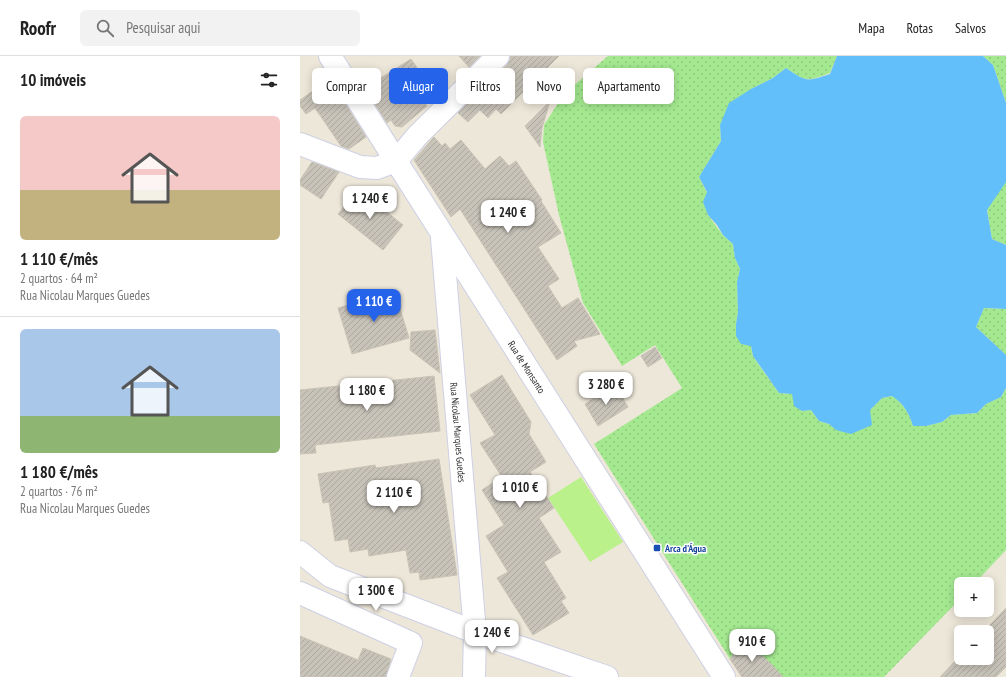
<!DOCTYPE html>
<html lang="pt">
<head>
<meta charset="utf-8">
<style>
  body { margin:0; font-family:"PT Sans Narrow",sans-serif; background:#f2f2f2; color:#222; height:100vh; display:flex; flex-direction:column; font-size:15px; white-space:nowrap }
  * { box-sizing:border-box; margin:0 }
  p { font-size:13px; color:#767676 }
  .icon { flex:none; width:22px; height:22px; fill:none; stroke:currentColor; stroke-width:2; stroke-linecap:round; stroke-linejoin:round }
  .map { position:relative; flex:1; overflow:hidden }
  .drawer { display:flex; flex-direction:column; background:#fff; width:300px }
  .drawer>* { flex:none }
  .hud { position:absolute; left:12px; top:12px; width:380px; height:36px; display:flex; gap:8px }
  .buttons { position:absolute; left:654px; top:521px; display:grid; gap:8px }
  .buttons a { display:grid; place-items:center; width:40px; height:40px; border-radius:6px; background:#fff; box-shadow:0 2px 10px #0003; font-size:20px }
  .price { position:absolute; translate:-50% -34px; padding:0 9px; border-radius:8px; background:#fff; color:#222; font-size:13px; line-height:26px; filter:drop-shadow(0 1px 2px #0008) }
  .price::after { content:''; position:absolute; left:50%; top:24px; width:12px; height:9px; margin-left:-6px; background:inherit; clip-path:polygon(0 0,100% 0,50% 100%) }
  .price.selected { background:#2563eb; color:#fff }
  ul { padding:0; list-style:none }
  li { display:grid; align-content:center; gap:8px; height:212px; padding:0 20px }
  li+li { border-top:1px solid #e0e0e0 }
  li span { display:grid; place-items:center; height:124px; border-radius:6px; color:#555 }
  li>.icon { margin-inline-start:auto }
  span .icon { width:72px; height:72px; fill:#fffc; stroke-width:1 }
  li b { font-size:17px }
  h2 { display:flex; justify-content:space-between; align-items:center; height:48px; padding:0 20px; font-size:17px }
  .tag { padding:0 14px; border-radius:6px; background:#fff; box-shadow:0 2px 10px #0003; font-size:14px; line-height:36px }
  .tag.selected { background:#2563eb; color:#fff }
  header { display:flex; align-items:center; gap:24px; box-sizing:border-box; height:56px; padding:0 20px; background:#fff; border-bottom:1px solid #e0e0e0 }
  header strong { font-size:19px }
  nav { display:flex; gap:22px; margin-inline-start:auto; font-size:14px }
  .search { width:280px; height:36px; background:#f2f2f2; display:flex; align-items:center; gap:10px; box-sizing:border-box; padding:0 14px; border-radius:6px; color:#767676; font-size:15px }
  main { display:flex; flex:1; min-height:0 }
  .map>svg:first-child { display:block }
  .grass { fill:url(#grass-dots) }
  .pitch { fill:#baf18b }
  .water { fill:#62bff9 }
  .building { fill:url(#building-hatch); stroke:#c8c3b3 }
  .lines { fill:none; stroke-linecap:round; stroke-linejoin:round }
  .minor-casing { stroke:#ced0e4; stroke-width:24 }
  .minor { stroke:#fff; stroke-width:22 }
  .transit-dot { fill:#1a4fb4; stroke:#fff; stroke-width:1.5 }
  .labels { text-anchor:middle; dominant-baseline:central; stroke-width:3; stroke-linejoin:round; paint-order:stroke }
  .street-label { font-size:10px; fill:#292929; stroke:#fff }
  .transit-label { font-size:10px; font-weight:bold; fill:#164399; stroke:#fff; text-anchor:start }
</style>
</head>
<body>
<header>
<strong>Roofr</strong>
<div class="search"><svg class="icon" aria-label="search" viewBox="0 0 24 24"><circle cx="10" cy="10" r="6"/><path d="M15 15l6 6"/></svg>Pesquisar aqui</div>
<nav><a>Mapa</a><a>Rotas</a><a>Salvos</a></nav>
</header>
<main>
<section class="drawer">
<h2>10 imóveis<svg class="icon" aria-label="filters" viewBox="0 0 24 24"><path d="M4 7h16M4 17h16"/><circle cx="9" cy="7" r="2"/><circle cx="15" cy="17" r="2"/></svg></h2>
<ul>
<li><span style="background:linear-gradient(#f6c9c9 60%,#c2b280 0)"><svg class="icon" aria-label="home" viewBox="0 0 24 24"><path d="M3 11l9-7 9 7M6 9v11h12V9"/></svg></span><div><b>1 110 €/mês</b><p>2 quartos · 64 m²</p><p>Rua Nicolau Marques Guedes</p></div></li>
<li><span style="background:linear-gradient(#a9c7e8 70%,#8fb573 0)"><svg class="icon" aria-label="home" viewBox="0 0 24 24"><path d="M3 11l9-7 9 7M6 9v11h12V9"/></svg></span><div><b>1 180 €/mês</b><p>2 quartos · 76 m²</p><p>Rua Nicolau Marques Guedes</p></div></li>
</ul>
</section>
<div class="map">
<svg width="706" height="621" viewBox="0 0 706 621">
  <defs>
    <pattern id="grass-dots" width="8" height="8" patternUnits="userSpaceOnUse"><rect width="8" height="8" fill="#a4e990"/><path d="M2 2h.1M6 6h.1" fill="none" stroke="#8dc87c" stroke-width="1.8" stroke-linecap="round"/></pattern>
    <pattern id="building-hatch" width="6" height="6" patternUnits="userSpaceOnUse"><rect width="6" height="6" fill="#c8c3b9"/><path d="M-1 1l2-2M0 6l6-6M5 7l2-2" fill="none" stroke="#aca89f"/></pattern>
  </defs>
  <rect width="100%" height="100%" fill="#ede7d9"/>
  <path class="grass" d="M308,0H537L530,17C506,26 507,26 486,12L473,22L451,33L420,69L421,85L399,121L407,137L408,159L423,179L433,188L435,202L440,213L437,226L438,256L436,268L451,290L453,300L459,309L479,337L492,338L502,355L511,354L519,365L529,368L537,374L570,354L582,342L593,340C604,349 609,357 613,370H626L642,366L651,359L677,357L686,348L701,341L706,332V494L674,528H661V542L584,621H483L444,583L430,603L294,388L382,332L355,289L322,310L283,247L259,159L243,86L244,69L264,38Z
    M683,0H706V47L693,9Z
    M705,126H706V189L692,183L687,153Z
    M684,252L706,253V299L676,271Z"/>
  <path class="pitch" d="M281,421L323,486L290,506L248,442Z"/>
  <path class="water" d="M537,0H683L693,9L706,47V126L687,154L692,183L706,189V253L684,252L676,271L706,299V332L701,341L686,348L677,357L651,359L642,366L626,370H613C609,357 604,348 592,340L582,342L570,354L572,369L551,378L536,374L529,368L519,365L511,354L502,355L494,350L492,338L479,337L453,300L451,290L441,288L436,280V268L438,256L437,226L440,213L435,202L433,188L423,179L417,169L408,159L403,146L407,136L399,121L421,85L420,69L429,47L451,33L473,22L486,12C507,26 506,26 530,18Z"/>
  <path class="building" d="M159,0H180L169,11Z
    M210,0H259L201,58L196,53L188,62L180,54L168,66L158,57L207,9L210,4Z
    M111,3L128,28L124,32L128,38L122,43L127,50L102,71L95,70L91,64L87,67L65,32Z
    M30,23L66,81L49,93L41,90L15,52L6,58L0,50V44Z
    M250,45L242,72L240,91L225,70Z
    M134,81L142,90L145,87L150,93L161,84L185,113L200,100L209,110L216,105L242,144L241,145L261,177L238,191L259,223L248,230L262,252L278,242L300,278L274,285L277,290L257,304L160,153L151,161L114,104Z
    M12,106L39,116L21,143L0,129V124Z
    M58,133L103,169L83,194L38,158Z
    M95,236L109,282L52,298L38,252Z
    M135,274L140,317L110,294L111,276Z
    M355,291L362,302L348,311L341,300Z
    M202,319L231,366L229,378L246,406L230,416L254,452L239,462L261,496L244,506L266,542L261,545L269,557L233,579L197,522L208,516L186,480L204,469L182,434L202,421L180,387L195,379L170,339Z
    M134,320L140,375L15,389L16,397L0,398V334Z
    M315,329L328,351L298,370L285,348Z
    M139,403L157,519L120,524L119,516L110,517L106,494L69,500L68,493L50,496L48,483L35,485L29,446L23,447L18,418L75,409L76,412Z
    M706,552V611L696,621H640L658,602H687V572Z
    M0,580L58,604L63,592L91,603L86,621H0Z
    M444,583L470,607L483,621H442L430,603Z"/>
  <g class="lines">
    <g class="minor-casing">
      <g id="minor">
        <path id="s1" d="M30,0L96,105L424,621"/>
        <path d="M0,88L60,111L77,112L96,105"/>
        <path d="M96,105L118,79L198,0"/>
        <path id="s2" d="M142,182L175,576L174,621"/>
        <path d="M0,496L30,520L175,576L307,621"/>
        <path d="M0,537L111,587L98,621"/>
      </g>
    </g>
    <use href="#minor" class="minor"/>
  </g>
  <rect class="transit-dot" x="353" y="488" width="8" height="8" rx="2"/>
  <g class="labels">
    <g class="street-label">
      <text stroke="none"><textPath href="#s1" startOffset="368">Rua de Monsanto</textPath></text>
      <text stroke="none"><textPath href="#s2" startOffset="195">Rua Nicolau Marques Guedes</textPath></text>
    </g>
    <g class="transit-label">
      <text x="365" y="492">Arca d'Água</text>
    </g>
  </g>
</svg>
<div class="buttons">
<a>+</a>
<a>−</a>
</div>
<b class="price" style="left:70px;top:164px">1 240 €</b>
<b class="price" style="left:208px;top:178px">1 240 €</b>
<b class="price selected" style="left:74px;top:267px">1 110 €</b>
<b class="price" style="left:306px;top:350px">3 280 €</b>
<b class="price" style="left:67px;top:356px">1 180 €</b>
<b class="price" style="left:220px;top:453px">1 010 €</b>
<b class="price" style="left:94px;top:458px">2 110 €</b>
<b class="price" style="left:76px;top:556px">1 300 €</b>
<b class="price" style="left:192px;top:598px">1 240 €</b>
<b class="price" style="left:452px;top:607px">910 €</b>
<div class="hud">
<a class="tag">Comprar</a>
<a class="tag selected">Alugar</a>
<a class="tag">Filtros</a>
<a class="tag">Novo</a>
<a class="tag">Apartamento</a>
</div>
</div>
</main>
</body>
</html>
